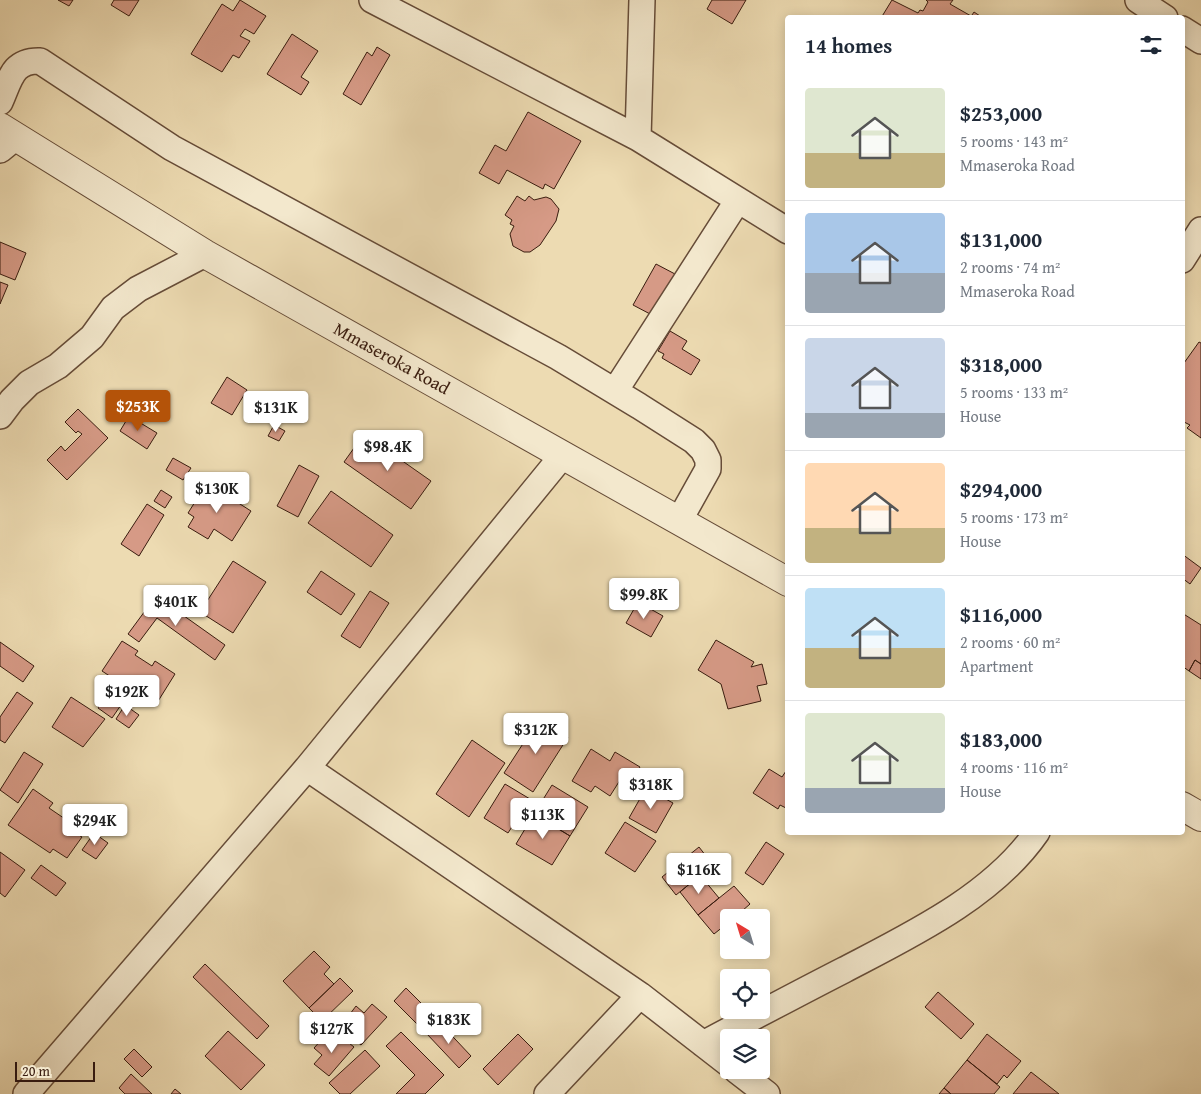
<!DOCTYPE html>
<html lang="en">
<head>
<meta charset="utf-8">
<style>
  body { margin:0; font-family:"Gentium Book Plus",serif; background:#f2f2f3; color:#1f2937; height:100vh; display:flex; flex-direction:column; font-size:19px; white-space:nowrap }
  * { box-sizing:border-box; margin:0 }
  p { font-size:16px; color:#747a83 }
  .icon { flex:none; width:28px; height:28px; fill:none; stroke:currentColor; stroke-width:2; stroke-linecap:round; stroke-linejoin:round }
  .map { position:relative; flex:1; overflow:hidden }
  .sheet { position:absolute; left:785px; top:15px; width:400px; height:820px; display:flex; flex-direction:column; background:#fff; border-radius:5px; box-shadow:0 2px 12px #0003 }
  .sheet>* { flex:none }
  .needle { width:32px; rotate:322deg }
  .buttons { position:absolute; left:720px; top:909px; display:grid; gap:10px }
  .buttons a { display:grid; place-items:center; width:50px; height:50px; border-radius:5px; background:#fff; box-shadow:0 2px 12px #0003; font-size:25px }
  .scale { position:absolute; left:15px; bottom:12px; width:80px; box-sizing:border-box; padding-left:5px; border:2px solid #391c0f; border-top:0; font-size:14px; line-height:18px; white-space:nowrap; color:#391c0f; -webkit-text-stroke:4px #f3e8cd; paint-order:stroke }
  .price { position:absolute; translate:-50% -42px; padding:0 11px; border-radius:5px; background:#fff; color:#222; font-size:16px; line-height:32px; filter:drop-shadow(0 1px 2px #0008) }
  .price::after { content:''; position:absolute; left:50%; top:30px; width:15px; height:11px; margin-left:-8px; background:inherit; clip-path:polygon(0 0,100% 0,50% 100%) }
  .price.on { background:#b45309; color:#fff }
  ul { padding:0; list-style:none }
  li { display:flex; align-items:center; gap:15px; height:125px; padding:0 20px }
  li+li { border-top:1px solid #e0e1e3 }
  li span { display:grid; place-items:center; flex:none; width:140px; height:100px; border-radius:5px; color:#555 }
  li>.icon { margin-inline-start:auto }
  span .icon { width:60px; height:60px; fill:#fffc; stroke-width:1 }
  li b { font-size:21px }
  h2 { display:flex; justify-content:space-between; align-items:center; height:60px; padding:0 20px; font-size:21px }
  .map>svg:first-child { display:block }
  .building { fill:#d69a86; stroke:#391c0f }
  .lines { fill:none; stroke-linecap:round; stroke-linejoin:round }
  .minor-casing { stroke:#664c38; stroke-width:28 }
  .tertiary-casing { stroke:#664c38; stroke-width:30 }
  .minor { stroke:#f3e8cd; stroke-width:25 }
  .tertiary { stroke:#f3e8cd; stroke-width:28 }
  .labels { text-anchor:middle; dominant-baseline:central; stroke-width:4; stroke-linejoin:round; paint-order:stroke }
  .street-label { font-size:18px; fill:#391c0f; stroke:#f3e8cd }
</style>
</head>
<body>
<div class="map">
<svg width="1201" height="1094" viewBox="0 0 1201 1094">
  <rect width="100%" height="100%" fill="#eddbb2"/>
  <filter id="stains"><feTurbulence type="fractalNoise" baseFrequency=".004" numOctaves="4"/><feColorMatrix values="0 0 0 0 .2 0 0 0 0 .09 0 0 0 0 .02 0 0 0 .5 -.17"/></filter>
  <radialGradient id="worn" r=".72"><stop offset=".6" stop-color="#630" stop-opacity="0"/><stop offset="1" stop-color="#630" stop-opacity=".3"/></radialGradient>
  <path class="building" d="M58,0H73L69,6Z
    M114,0H139L129,16L111,5Z
    M240,0L266,16L254,34L245,29L240,36L250,41L239,58L233,55L222,72L191,54L222,4L233,11Z
    M712,0H746L732,24L707,9Z
    M892,0L918,13L920,10L923,11L928,2L926,0H953L950,4L971,16L881,18Z
    M974,12L983,18H970Z
    M292,34L318,51L301,77L309,82L301,95L267,74Z
    M377,47L390,55L361,105L343,94L367,52L372,56Z
    M528,112L581,141L554,189L545,184L543,189L507,170L499,184L479,173L495,145L506,151Z
    M517,196L525,201L529,196L534,200L546,197L551,199L559,209L556,221L540,245L530,252H524L513,246L510,234L514,226L510,224L512,220L505,215Z
    M0,242L26,253L15,280L0,274Z
    M656,264L675,274L652,315L633,305Z
    M0,282L8,285L0,304Z
    M670,331L687,341L682,349L700,360L691,375L662,358L664,354L658,351Z
    M1199,342L1201,343V438L1187,428L1190,425L1182,421V362L1184,363Z
    M227,377L247,390L232,415L211,403Z
    M78,409L108,438L67,480L47,460L61,446L65,451L82,434L78,431L76,433L65,422Z
    M129,416L157,433L147,449L120,431Z
    M274,425L285,431L279,441L268,436Z
    M364,434L431,481L411,509L344,462Z
    M173,458L191,468L183,480L166,470Z
    M299,465L319,476L298,517L277,506Z
    M207,483L251,511L232,541L214,529L208,539L188,527L194,517L188,513Z
    M161,490L172,497L165,508L154,501Z
    M331,491L393,535L371,567L308,523Z
    M147,504L164,515L139,556L121,544Z
    M1182,554L1201,568L1190,584L1182,578Z
    M233,561L266,582L233,633L200,612Z
    M321,571L355,594L341,615L307,592Z
    M370,591L389,603L360,648L341,636Z
    M156,596L225,645L215,660L157,618L139,642L128,634Z
    M638,602L663,616L651,637L626,623Z
    M1182,613L1201,625V664L1195,660L1189,671L1182,666Z
    M716,640L754,662L751,667L762,664L767,684L757,686L761,701L728,709L721,684L698,670Z
    M122,641L138,651L135,655L152,666L155,661L175,674L155,706L102,671Z
    M0,642L34,666L23,682L0,666Z
    M1195,660L1201,664V679L1189,671Z
    M17,692L33,703L5,743L0,740V717Z
    M106,695L121,705L112,718L98,708Z
    M71,697L105,719L83,747L52,727Z
    M125,705L139,715L129,728L116,719Z
    M539,719L568,737L533,792L504,773Z
    M472,740L505,763L469,817L436,794Z
    M591,749L610,761L615,752L640,767L630,782L622,777L610,796L595,786L591,792L572,781Z
    M24,752L43,764L18,803L0,790Z
    M788,768V809L780,805L778,809L753,793L769,769L782,777Z
    M505,784L530,799L508,833L484,818Z
    M552,785L588,807L570,836L534,814Z
    M646,788L673,803L656,833L629,818Z
    M33,789L53,803L49,808L71,823L67,828L82,837L67,858L53,849L50,853L8,825Z
    M534,814L570,836L552,865L516,844Z
    M625,822L656,841L635,872L605,853Z
    M94,833L108,843L96,859L82,850Z
    M766,842L784,854L763,885L745,873Z
    M699,847L713,865L676,895L662,877Z
    M0,852L25,870L5,897L0,893Z
    M41,865L66,883L56,896L31,878Z
    M700,875L719,898L698,915L680,892Z
    M734,886L750,904L734,918H729V922L714,934L698,915Z
    M314,951L330,967L324,974L334,984L309,1008L283,981Z
    M205,964L269,1026L257,1039L193,977Z
    M340,978L353,991L322,1021L309,1008Z
    M406,988L436,1018L423,1030L394,1001Z
    M938,992L974,1024L961,1039L925,1007Z
    M372,1004L387,1017L361,1045L346,1033L354,1024L347,1018L356,1006L364,1013Z
    M439,1022L471,1056L459,1068L426,1033Z
    M228,1031L265,1065L241,1090L205,1056Z
    M401,1032L444,1075L425,1094H396L415,1075L386,1046Z
    M518,1034L533,1049L498,1085L483,1069Z
    M987,1034L1021,1061L1007,1078L1004,1075L997,1084L967,1060Z
    M339,1035L354,1047L329,1076L314,1064L322,1055L314,1048L324,1037L332,1043Z
    M134,1049L152,1067L142,1077L124,1059Z
    M365,1050L380,1066L350,1094H340L329,1083Z
    M967,1060L1000,1087L994,1094H951L944,1088Z
    M1031,1072L1059,1094H1013Z
    M131,1074L152,1094H125L119,1088Z
    M944,1088L951,1094H939Z
    M175,1089L181,1094H171Z"/>
  <g class="lines">
    <g class="minor-casing">
      <path id="minor" d="M372,0L638,138L788,231
        M1138,0L1165,18
        M1182,29L1201,41
        M0,102C10,80 12,60 40,61L172,148L558,357L639,406L694,441L703,450L708,460V469L679,521
        M638,138L642,0
        M0,150L16,137
        M1182,260L1201,230
        M615,391L738,200
        M0,416L12,400L29,383L58,366L92,337L113,308L138,289L205,254
        M307,768L640,995L729,1064
        M703,1044C750,1019 797,994 844,970C911,935 993,896 1037,832
        M736,1070L767,1094
        M26,1094L307,768L563,455
        M547,1094L640,995"/>
    </g>
    <g class="tertiary-casing">
      <path id="tertiary" d="M0,127L205,254L788,582
        M1182,806L1201,817"/>
    </g>
    <use href="#minor" class="minor"/>
    <use href="#tertiary" class="tertiary"/>
  </g>
  <g class="labels">
    <g class="street-label">
      <text transform="translate(392 358) rotate(29)">Mmaseroka Road</text>
    </g>
  </g>
  <rect width="100%" height="100%" filter="url(#stains)"/>
  <rect width="100%" height="100%" fill="url(#worn)"/>
</svg>
<div class="buttons">
<a><svg class="needle" viewBox="-14 -14 28 28"><path d="M0-13l5 13h-10z" fill="#e53935"/><path d="M0 13l5-13h-10z" fill="#747a83"/></svg></a>
<a><svg class="icon" aria-label="locate" viewBox="0 0 24 24"><circle cx="12" cy="12" r="6"/><path d="M12 2v4M12 18v4M2 12h4M18 12h4"/></svg></a>
<a><svg class="icon" aria-label="layers" viewBox="0 0 24 24"><path d="M12 4l9 5-9 5-9-5zM3 14l9 5 9-5"/></svg></a>
</div>
<div class="scale">20 m</div>
<b class="price on" style="left:138px;top:432px">$253K</b>
<b class="price" style="left:276px;top:433px">$131K</b>
<b class="price" style="left:388px;top:472px">$98.4K</b>
<b class="price" style="left:217px;top:514px">$130K</b>
<b class="price" style="left:644px;top:620px">$99.8K</b>
<b class="price" style="left:176px;top:627px">$401K</b>
<b class="price" style="left:127px;top:717px">$192K</b>
<b class="price" style="left:536px;top:755px">$312K</b>
<b class="price" style="left:651px;top:810px">$318K</b>
<b class="price" style="left:543px;top:840px">$113K</b>
<b class="price" style="left:95px;top:846px">$294K</b>
<b class="price" style="left:699px;top:895px">$116K</b>
<b class="price" style="left:449px;top:1045px">$183K</b>
<b class="price" style="left:332px;top:1054px">$127K</b>
<section class="sheet">
<h2>14 homes<svg class="icon" aria-label="filters" viewBox="0 0 24 24"><path d="M4 7h16M4 17h16"/><circle cx="9" cy="7" r="2"/><circle cx="15" cy="17" r="2"/></svg></h2>
<ul>
<li><span style="background:linear-gradient(#dfe7d0 65%,#c2b280 0)"><svg class="icon" aria-label="home" viewBox="0 0 24 24"><path d="M3 11l9-7 9 7M6 9v11h12V9"/></svg></span><div><b>$253,000</b><p>5 rooms · 143 m²</p><p>Mmaseroka Road</p></div></li>
<li><span style="background:linear-gradient(#a9c7e8 60%,#9aa5b1 0)"><svg class="icon" aria-label="home" viewBox="0 0 24 24"><path d="M3 11l9-7 9 7M6 9v11h12V9"/></svg></span><div><b>$131,000</b><p>2 rooms · 74 m²</p><p>Mmaseroka Road</p></div></li>
<li><span style="background:linear-gradient(#c9d6e8 75%,#9aa5b1 0)"><svg class="icon" aria-label="home" viewBox="0 0 24 24"><path d="M3 11l9-7 9 7M6 9v11h12V9"/></svg></span><div><b>$318,000</b><p>5 rooms · 133 m²</p><p>House</p></div></li>
<li><span style="background:linear-gradient(#ffd9b3 65%,#c2b280 0)"><svg class="icon" aria-label="home" viewBox="0 0 24 24"><path d="M3 11l9-7 9 7M6 9v11h12V9"/></svg></span><div><b>$294,000</b><p>5 rooms · 173 m²</p><p>House</p></div></li>
<li><span style="background:linear-gradient(#bfe0f5 60%,#c2b280 0)"><svg class="icon" aria-label="home" viewBox="0 0 24 24"><path d="M3 11l9-7 9 7M6 9v11h12V9"/></svg></span><div><b>$116,000</b><p>2 rooms · 60 m²</p><p>Apartment</p></div></li>
<li><span style="background:linear-gradient(#dfe7d0 75%,#9aa5b1 0)"><svg class="icon" aria-label="home" viewBox="0 0 24 24"><path d="M3 11l9-7 9 7M6 9v11h12V9"/></svg></span><div><b>$183,000</b><p>4 rooms · 116 m²</p><p>House</p></div></li>
</ul>
</section>
</div>
</body>
</html>
